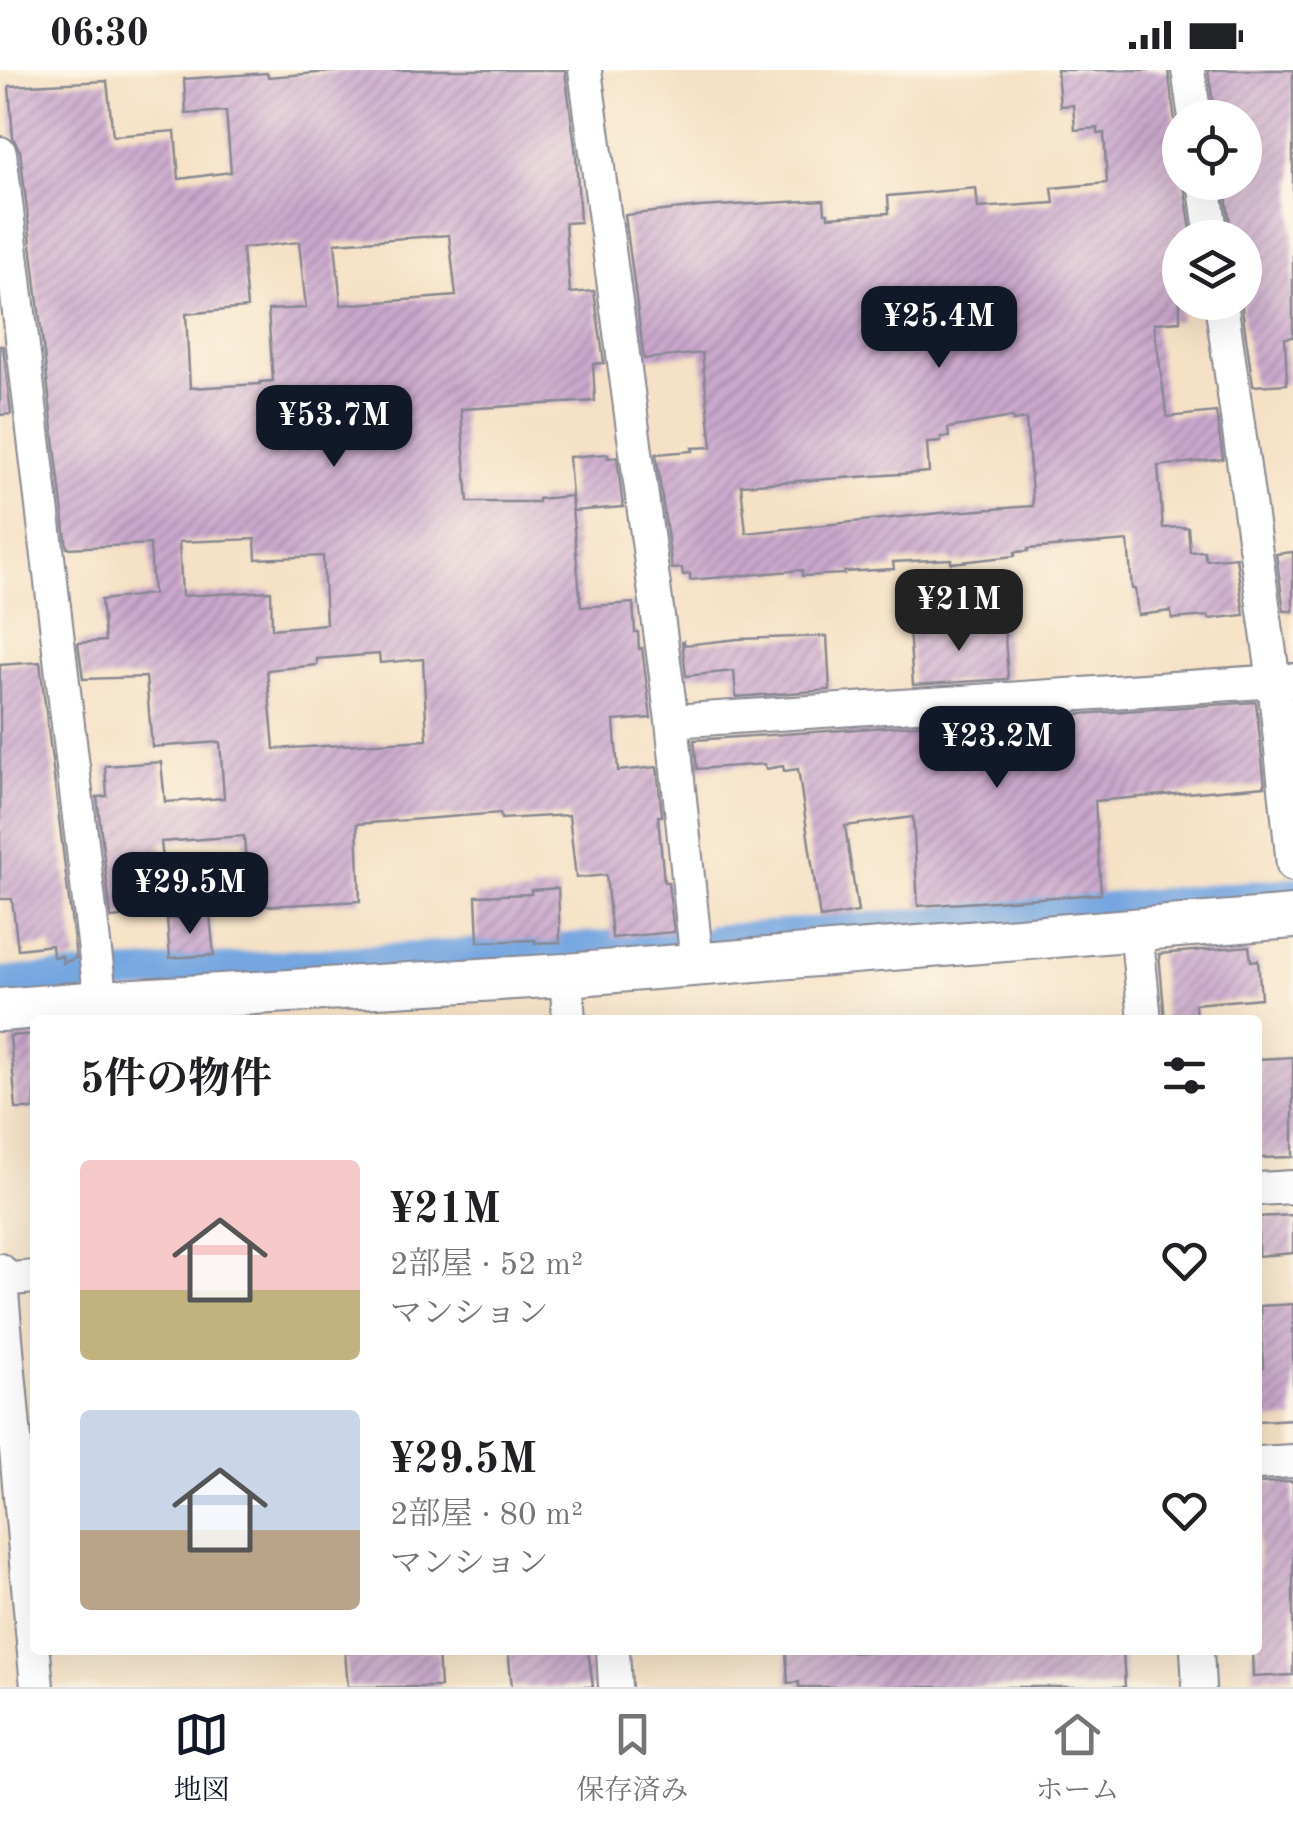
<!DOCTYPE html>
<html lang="ja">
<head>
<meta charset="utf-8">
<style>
  body { margin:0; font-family:"Old Standard TT","Noto Serif JP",serif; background:#f6f6f6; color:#202124; height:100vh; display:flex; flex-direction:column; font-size:38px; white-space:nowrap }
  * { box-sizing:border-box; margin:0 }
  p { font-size:32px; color:#757577 }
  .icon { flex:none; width:55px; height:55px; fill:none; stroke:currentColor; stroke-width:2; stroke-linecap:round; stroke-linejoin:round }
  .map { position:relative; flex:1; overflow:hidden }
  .sheet { position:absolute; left:30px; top:945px; width:1232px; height:640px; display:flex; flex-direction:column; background:#fff; border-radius:10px; box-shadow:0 10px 40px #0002 }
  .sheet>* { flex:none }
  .fabs { position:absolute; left:1162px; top:30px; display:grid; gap:20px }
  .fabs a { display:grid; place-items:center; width:100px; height:100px; border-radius:50%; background:#fff; box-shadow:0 10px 40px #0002; font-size:50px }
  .price { position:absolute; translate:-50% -85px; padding:0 22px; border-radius:20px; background:#111827; color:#fff; font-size:32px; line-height:65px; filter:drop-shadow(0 2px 5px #0008) }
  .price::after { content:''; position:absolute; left:50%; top:60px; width:30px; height:22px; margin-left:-15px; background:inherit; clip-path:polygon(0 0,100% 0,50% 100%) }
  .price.active { background:#222; color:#fff }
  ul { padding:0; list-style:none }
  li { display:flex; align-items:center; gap:30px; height:250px; padding:0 50px }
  li span { display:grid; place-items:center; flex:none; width:280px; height:200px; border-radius:10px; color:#555 }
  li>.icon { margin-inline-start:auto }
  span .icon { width:120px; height:120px; fill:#fffc; stroke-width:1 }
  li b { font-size:42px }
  h2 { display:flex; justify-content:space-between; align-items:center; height:120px; padding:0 50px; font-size:42px }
  .status { display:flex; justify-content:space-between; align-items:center; height:70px; padding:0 50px; background:#fff; direction:ltr }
  .status svg { height:28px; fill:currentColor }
  .tab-bar { display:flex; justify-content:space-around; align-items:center; height:140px; border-top:2px solid #e0e0e0; background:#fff; font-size:28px; color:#757577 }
  .tab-bar a { display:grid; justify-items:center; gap:5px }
  .tab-bar .active { color:#111827 }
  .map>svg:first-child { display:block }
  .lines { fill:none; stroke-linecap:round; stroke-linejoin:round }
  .canal { stroke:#75a6e0; stroke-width:32 }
  .building { fill:url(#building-hatch); fill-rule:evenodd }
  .minor-casing { stroke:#888892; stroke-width:36 }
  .tertiary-casing { stroke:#888892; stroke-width:46 }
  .minor { stroke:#fff; stroke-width:32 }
  .tertiary { stroke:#fff; stroke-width:42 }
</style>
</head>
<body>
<div class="status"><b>06:30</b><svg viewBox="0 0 49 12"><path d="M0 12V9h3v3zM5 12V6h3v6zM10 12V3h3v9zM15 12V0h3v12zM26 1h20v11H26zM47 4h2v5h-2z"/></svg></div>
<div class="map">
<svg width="1293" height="1617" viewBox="0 0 1293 1617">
  <defs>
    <pattern id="building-hatch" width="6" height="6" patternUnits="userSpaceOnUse" patternTransform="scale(2.5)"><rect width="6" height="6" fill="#cba8cd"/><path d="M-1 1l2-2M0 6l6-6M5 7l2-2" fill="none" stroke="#a489aa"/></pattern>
  </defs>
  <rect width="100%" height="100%" fill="#fcf5e5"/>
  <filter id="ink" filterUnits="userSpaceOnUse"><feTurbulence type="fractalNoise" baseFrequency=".01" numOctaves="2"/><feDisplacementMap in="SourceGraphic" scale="20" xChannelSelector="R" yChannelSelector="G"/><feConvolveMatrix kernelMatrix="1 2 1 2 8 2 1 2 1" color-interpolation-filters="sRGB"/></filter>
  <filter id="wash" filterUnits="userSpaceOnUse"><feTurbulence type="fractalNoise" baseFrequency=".0048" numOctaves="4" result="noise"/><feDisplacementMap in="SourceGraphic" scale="40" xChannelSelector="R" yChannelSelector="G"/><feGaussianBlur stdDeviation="2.25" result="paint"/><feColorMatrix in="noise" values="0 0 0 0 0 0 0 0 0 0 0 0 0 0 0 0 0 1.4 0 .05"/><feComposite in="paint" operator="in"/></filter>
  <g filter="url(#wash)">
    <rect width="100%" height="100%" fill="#f5e1c5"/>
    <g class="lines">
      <path class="canal" d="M714,871L1293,823
        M0,913L681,872"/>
    </g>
    <g id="blocks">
      <path class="building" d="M355,0H565L576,84L580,152L565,153L570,223L594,221L604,293L593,294L595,331L461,339L468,432H538V429L571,426L581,537L633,533L635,562H638L639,579L642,578L651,648L614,651L618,701L657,697L662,746H658L664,812H668L674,862L612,868L606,805L576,808L569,745L501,749L500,743L357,754L360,831L249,837L244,766L161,772L169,841L111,848L97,727L107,726L105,696L161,692L165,732L224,728L220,672L152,677L146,607L83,609L78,573L105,571L101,530L153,524L150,474L67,478L20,81L13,68L9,16L107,11L113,66L175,61L179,109L231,102L226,41L186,44L184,9L267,3L268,7ZM449,165L456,226L341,235L335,173ZM299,172L306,238L268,240L273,311L260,312V314L190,318L186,244L247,238L242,178ZM255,469L256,489L323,486L326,554L272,559L271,521L182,526L179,472ZM379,584L380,593L423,589L427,670L274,679L267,600L317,595V589Z
        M1057,0H1168L1175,51L1180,61V112H1184L1192,168H1180V251L1154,253L1167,347L1216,342L1223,389L1158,396L1163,458L1188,457L1190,482L1204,481L1206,490L1236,487L1244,545L1209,549L1208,546L1172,549L1171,541L1138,545L1135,519H1132L1128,471L1028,479V481L1015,482V486L951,493V489L893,492L894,499L844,502V504L802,506V500L690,510V504L683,505L682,498L672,499L656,384L693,381L692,378L712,377L702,283L644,289L625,145L700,137L824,130L825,143H828V147L889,143L888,126L976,118L978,138L1054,133L1052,118L1107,113L1104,63L1098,64V58L1075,60L1073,35L1060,36ZM1012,347L1013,351L1026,349L1033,436L940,443L746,463L741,415L929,402L927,373L941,372V367H949L948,358Z
        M1208,0H1293V267L1285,268L1287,314L1253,316L1241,232H1245V168H1232L1224,112H1245V48H1215Z
        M0,276H3L11,344L0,345Z
        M608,384V388L617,387L623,437L573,441L569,387Z
        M1293,482V541H1284L1276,484Z
        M1004,552L1008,609L913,615L909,559Z
        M827,566L830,620L736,627L734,601L686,606L682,572L684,571L685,575L738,569Z
        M40,592L76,888L63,893L62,886L53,887L52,875L18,879L12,829H0V595Z
        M1256,632L1265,716L1095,731L1101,824L918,836L913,747L845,756L858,842L820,848L798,699L784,701L783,696L766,699L765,694L697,699L694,670Z
        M558,818L560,872L535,873V870L478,872L476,826L531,824V820Z
        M210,846L214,885L170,888L167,849Z
        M1249,876L1251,891L1258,890L1261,928L1195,934L1196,950H1165L1159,884Z
        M35,964V1039H16L10,966Z
        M1293,987V1087L1259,1088L1258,989Z
        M1293,1145V1183L1258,1186V1147Z
        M1293,1234V1349L1258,1351V1298H1263L1260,1236Z
        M1293,1411V1605L1253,1607L1252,1580H1258V1413Z
        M352,1580H438L440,1617H348L345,1583L353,1582Z
        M508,1580H588L593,1617H512Z
        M786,1580H851L852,1583L901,1580H1123L1125,1617H799V1612L788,1613Z"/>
    </g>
  </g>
  <g filter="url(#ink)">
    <use href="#blocks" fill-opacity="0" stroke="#888892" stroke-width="2.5"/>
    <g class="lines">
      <g class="minor-casing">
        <path id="minor" d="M585,0L672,651L697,894
          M1188,0L1195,48
          M0,83L101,932
          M1204,112L1212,168
          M1221,232L1274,612L1293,795
          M672,651L1293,610
          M1136,859L1145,950
          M566,905L569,950
          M1258,1119L1293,1117
          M0,1200L37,1617
          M0,1210L35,1207
          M1258,1393L1293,1391
          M613,1580L615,1617
          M1197,1580L1199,1617"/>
      </g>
      <g class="tertiary-casing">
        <path id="tertiary" d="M0,940L101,932L566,905L1293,847"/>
      </g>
      <use href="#minor" class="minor"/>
      <use href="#tertiary" class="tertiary"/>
    </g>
  </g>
</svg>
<div class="fabs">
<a><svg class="icon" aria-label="locate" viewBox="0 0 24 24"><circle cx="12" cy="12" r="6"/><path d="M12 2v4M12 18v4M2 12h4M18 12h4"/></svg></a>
<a><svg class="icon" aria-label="layers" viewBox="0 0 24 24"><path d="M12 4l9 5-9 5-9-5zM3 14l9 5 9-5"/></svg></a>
</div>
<b class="price" style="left:939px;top:301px">¥25.4M</b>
<b class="price" style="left:334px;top:400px">¥53.7M</b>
<b class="price active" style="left:959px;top:584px">¥21M</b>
<b class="price" style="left:997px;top:721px">¥23.2M</b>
<b class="price" style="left:190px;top:867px">¥29.5M</b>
<section class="sheet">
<h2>5件の物件<svg class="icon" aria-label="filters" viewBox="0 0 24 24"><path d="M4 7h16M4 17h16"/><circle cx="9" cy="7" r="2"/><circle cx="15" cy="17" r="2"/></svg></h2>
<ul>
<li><span style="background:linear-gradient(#f6c9c9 65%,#c2b280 0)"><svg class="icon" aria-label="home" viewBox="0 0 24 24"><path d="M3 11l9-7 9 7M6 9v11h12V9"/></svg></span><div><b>¥21M</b><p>2部屋 · 52 m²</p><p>マンション</p></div><svg class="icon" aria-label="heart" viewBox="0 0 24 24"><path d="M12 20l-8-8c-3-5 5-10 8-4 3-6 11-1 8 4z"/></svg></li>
<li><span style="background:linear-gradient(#c9d6e8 60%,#b9a48a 0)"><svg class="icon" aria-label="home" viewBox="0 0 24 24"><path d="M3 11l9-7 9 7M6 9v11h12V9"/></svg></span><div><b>¥29.5M</b><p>2部屋 · 80 m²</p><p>マンション</p></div><svg class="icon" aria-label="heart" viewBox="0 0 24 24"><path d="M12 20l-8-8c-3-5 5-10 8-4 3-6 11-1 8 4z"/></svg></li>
</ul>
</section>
</div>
<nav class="tab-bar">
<a class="active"><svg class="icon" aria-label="map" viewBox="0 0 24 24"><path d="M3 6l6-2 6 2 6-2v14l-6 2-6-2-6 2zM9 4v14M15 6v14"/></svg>地図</a>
<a><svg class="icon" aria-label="saved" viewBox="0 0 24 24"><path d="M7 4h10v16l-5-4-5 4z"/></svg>保存済み</a>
<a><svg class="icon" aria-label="home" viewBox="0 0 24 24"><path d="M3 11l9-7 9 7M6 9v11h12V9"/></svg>ホーム</a>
</nav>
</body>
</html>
